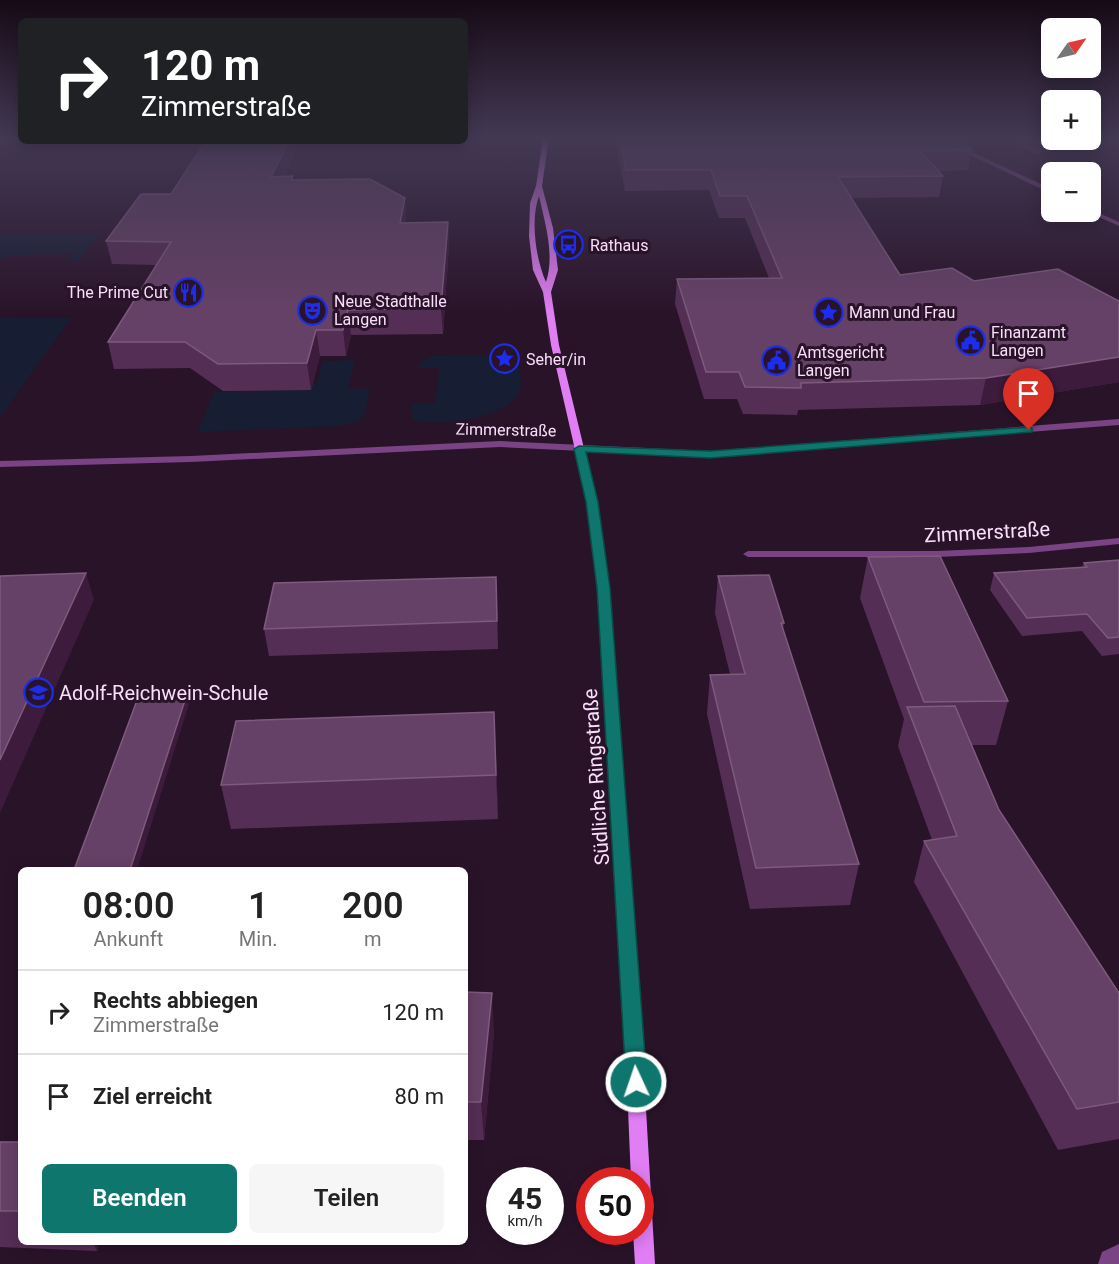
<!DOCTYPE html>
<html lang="de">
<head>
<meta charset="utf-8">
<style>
	:root { --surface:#fff; --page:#f6f6f6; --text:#222; --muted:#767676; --line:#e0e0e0; --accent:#0f766e }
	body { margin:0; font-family:Roboto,sans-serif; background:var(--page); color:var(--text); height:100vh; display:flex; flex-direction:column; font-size:22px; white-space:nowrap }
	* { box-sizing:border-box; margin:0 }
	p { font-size:20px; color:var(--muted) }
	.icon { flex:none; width:33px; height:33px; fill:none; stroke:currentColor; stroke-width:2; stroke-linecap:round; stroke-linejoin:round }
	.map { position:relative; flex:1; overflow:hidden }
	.panel { position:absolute; left:18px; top:867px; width:450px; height:378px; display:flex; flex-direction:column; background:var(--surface); border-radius:9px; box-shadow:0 3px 15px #0003 }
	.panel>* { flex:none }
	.hud { position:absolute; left:18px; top:18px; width:450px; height:126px; border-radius:9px; box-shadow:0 3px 15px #0003; background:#202124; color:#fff; overflow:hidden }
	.needle { width:39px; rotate:56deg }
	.controls { position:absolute; left:1041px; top:18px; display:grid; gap:12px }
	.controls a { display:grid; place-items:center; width:60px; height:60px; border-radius:9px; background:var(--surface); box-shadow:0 3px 15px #0003; font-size:30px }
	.speed { position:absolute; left:486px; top:1167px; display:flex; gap:12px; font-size:30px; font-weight:700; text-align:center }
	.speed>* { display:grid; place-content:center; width:78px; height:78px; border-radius:50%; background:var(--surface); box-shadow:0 3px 15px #0003; line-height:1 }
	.speed small { font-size:15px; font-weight:400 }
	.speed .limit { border:9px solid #d22; background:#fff; color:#111 }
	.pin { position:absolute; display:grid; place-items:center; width:51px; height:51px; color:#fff; margin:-62px -26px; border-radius:50% 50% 50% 0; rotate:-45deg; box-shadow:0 0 6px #0007 }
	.pin .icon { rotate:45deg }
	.me { position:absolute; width:66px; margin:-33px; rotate:357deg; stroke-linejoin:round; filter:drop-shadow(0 0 4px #0008) }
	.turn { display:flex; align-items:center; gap:21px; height:126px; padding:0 24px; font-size:27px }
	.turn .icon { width:78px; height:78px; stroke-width:2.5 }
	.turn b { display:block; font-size:42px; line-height:51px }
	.eta { display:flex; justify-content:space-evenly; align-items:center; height:102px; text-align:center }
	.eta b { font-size:36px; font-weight:600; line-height:42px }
	.action { display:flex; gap:12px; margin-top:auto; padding:12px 24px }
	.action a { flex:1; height:69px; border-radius:9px; background:var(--accent); color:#fff; font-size:24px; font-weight:600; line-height:69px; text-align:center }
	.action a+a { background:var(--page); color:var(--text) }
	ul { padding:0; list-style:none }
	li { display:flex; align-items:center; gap:18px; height:84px; padding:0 24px; border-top:2px solid var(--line) }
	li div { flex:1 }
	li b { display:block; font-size:22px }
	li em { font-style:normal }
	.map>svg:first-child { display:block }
</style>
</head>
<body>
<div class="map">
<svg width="1119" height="1264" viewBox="0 0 1119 1264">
	<rect width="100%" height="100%" fill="#291329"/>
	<path fill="#171d33" d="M 0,234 L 99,234 L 79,261 L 68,261 L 73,254 L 9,255 L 0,261 Z
		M 0,317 L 71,318 L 0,417 Z
		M 508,355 L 517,356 C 519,365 523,380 520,389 C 512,419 436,428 411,419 L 412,404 L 435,403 L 439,368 L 417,368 L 422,361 L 433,356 Z
		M 355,360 L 348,389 L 370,389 C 364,416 369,421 339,426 L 198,432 L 214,392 L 311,389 L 312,384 L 316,384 L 323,361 Z"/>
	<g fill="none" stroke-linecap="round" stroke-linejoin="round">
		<path fill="#7a4384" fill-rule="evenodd" d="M 465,138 L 532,138 L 529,140 L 465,140 Z
			M 934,138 L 941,138 L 1052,189 L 1052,194 Z
			M 1090,209 L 1119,222 L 1119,226 L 1088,212 L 1090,212 Z
			M 1119,419 L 1119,425 L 710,457 L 500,447 L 191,462 L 0,467 L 0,461 L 191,456 L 500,441 L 710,451 Z
			M 1119,538 L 1119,544 L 1029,553 L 936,557 L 748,557 L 743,554 L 748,551 L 936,551 L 1029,547 Z
			M 1119,1244 L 1119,1264 L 1098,1264 L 1102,1252 Z"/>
		<path fill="#e17ef4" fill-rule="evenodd" d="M 543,138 L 549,138 L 542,186 L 553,228 L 558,270 L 551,292 L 559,345 L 597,502 L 609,588 L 639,989 L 655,1264 L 635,1264 L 633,1232 L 640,1232 L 640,1180 L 631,1180 L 623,989 L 597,588 L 587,502 L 551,345 L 543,292 L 533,270 L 529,236 L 530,203 L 536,186 ZM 539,196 C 545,223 555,255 546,282 C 536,260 530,220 539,196 Z"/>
	</g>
	<path fill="#542e55" d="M 615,138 L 959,138 L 972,150 L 968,170 L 938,171 L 943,176 L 939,197 L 851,198 L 900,275 L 974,281 L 1119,301 L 1119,382 L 980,405 L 798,410 L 797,415 L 743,414 L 737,399 L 704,399 L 675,304 L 677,279 L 769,278 L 745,218 L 719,218 L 709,190 L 625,191 Z
		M 998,138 L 1052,138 L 1039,155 Z
		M 206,141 L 300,141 L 284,177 L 293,176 L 293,180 L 405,198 L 406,223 L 448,222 L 449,245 L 443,334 L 351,335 L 346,356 L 320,356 L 311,390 L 223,391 L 190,368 L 114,369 L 108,342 L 156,265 L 112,264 L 106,241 L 171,194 Z
		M 868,557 L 1008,701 L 996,745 L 972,745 L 999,810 L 1119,993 L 1119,1139 L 1058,1150 L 914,882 L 924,841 L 932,840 L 898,746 L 904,719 L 860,598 Z
		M 1119,560 L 1119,654 L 1102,656 L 1082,631 L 1022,636 L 990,590 L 994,573 L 1082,567 L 1084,563 Z
		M 718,576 L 784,623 L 783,629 L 859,864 L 850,905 L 750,909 L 707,714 L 710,675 L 730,674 L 715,613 Z
		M 497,603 L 498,649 L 269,656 L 264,629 Z
		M 496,755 L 498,819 L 231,829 L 221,785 Z
		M 465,992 L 494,1032 L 484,1140 L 465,1140 Z
		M 0,1142 L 21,1142 L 21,1242 L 99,1242 L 97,1251 L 0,1247 Z"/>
	<path fill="#3c1b3c" d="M 1090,138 L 1119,138 L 1119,145 L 1039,155 L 1041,144 L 1081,140 L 1090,140 Z
		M 289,141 L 300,141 L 274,198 L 271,177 Z
		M 405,198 L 406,220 L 402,246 L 400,223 Z
		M 448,222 L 449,245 L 443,334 L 441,308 Z
		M 348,310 L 351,335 L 346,356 L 343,330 Z
		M 316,330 L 320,356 L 311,390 L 307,363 Z
		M 1119,357 L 1119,382 L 980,405 L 986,378 Z
		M 86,573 L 94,600 L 0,813 L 0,760 Z
		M 187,694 L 189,704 L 137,870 L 130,870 Z
		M 494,712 L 496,755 L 498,819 L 496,775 Z
		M 492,993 L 494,1032 L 484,1140 L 481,1102 Z
		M 93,1242 L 99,1242 L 97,1251 Z"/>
	<path fill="#664167" stroke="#7d5a7e" stroke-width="1.5" d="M 620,138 L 959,138 L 972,150 L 920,151 L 943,176 L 838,177 L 900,275 L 952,268 L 974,281 L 1058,269 L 1119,301 L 1119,357 L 986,378 L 801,383 L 801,388 L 745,387 L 739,372 L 706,372 L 677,279 L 782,278 L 747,196 L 720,196 L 711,170 L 626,170 Z
		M 1025,138 L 1052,138 L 1052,140 L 1081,140 L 1041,144 Z
		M 206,141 L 289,141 L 271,177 L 293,176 L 291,180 L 370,179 L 405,198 L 400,223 L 448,222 L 441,308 L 348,310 L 343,330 L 316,330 L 307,363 L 218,364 L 185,342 L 108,342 L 171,242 L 106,241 L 141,194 L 171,194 Z
		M 940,556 L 1008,701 L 924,702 L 868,557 Z
		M 1119,560 L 1119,637 L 1108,638 L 1087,614 L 1027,618 L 994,573 L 1087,567 L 1084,563 Z
		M 86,573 L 0,760 L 0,576 Z
		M 769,575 L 784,623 L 781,623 L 859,864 L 756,868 L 710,675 L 745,674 L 718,576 Z
		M 496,577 L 497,621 L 264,629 L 274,583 Z
		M 187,694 L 130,870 L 74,870 L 139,695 Z
		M 955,706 L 999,810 L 1119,993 L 1119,1102 L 1077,1109 L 924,841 L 957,836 L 907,707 Z
		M 494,712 L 496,775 L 221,785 L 236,721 Z
		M 465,992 L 492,993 L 481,1102 L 465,1102 Z
		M 0,1142 L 21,1142 L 21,1211 L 0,1211 Z"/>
	<linearGradient id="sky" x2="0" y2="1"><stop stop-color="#170a17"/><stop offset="0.44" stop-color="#433954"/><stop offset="1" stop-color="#433954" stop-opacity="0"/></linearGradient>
	<rect width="1119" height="315" fill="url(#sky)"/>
	<path fill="#0f766e" stroke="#0a4d48" stroke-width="1.5" d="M 1029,427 L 1032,428 L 1032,432 L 710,458 L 586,452 L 598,502 L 610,588 L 647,1082 L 644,1088 L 636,1091 L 629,1088 L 626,1082 L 597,588 L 586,502 L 574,449 L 579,446 L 710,451 Z"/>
	<defs>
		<symbol id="bus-ring" viewBox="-11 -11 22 22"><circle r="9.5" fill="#291329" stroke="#1c2deb" stroke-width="1.5"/><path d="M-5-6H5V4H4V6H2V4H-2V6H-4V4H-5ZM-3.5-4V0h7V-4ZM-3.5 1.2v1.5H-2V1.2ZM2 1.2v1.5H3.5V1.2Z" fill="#1c2deb"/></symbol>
		<symbol id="restaurant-ring" viewBox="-11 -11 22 22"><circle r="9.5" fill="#291329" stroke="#1c2deb" stroke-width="1.5"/><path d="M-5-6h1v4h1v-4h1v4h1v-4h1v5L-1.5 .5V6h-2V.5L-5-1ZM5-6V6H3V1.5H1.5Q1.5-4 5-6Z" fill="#1c2deb"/></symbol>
		<symbol id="theatre-ring" viewBox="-11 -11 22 22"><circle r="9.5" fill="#291329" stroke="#1c2deb" stroke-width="1.5"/><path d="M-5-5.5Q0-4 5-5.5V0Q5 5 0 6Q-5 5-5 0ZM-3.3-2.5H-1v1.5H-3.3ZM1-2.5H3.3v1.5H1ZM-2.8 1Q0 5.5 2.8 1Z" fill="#1c2deb"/></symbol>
		<symbol id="sight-ring" viewBox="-11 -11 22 22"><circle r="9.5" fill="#291329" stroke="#1c2deb" stroke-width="1.5"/><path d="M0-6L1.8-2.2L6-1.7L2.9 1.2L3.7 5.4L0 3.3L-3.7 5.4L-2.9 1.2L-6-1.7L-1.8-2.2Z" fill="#1c2deb"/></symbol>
		<symbol id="civic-ring" viewBox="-11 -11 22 22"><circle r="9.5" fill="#291329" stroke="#1c2deb" stroke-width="1.5"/><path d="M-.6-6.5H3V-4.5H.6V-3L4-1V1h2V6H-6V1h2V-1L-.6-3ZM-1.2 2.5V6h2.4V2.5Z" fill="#1c2deb"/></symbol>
		<symbol id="school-ring" viewBox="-11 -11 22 22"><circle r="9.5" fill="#291329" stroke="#1c2deb" stroke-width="1.5"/><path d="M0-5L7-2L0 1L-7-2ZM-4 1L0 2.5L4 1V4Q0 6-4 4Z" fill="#1c2deb"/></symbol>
	</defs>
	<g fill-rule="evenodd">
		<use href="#bus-ring" x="552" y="228" width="33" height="33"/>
		<use href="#restaurant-ring" x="172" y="276" width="33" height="33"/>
		<use href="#theatre-ring" x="296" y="294" width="33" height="33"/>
		<use href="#sight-ring" x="812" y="296" width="33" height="33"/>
		<use href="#civic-ring" x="954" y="324" width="33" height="33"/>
		<use href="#sight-ring" x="488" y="342" width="33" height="33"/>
		<use href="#civic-ring" x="760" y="344" width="33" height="33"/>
		<use href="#school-ring" x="22" y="676" width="33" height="33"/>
	</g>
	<g text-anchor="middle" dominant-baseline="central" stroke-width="6" stroke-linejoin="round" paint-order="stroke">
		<g font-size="16" fill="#fadefc" stroke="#291329" text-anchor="start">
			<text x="590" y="245">Rathaus</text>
			<text x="168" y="292" text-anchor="end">The Prime Cut</text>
			<text x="334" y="301">Neue Stadthalle<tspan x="334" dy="18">Langen</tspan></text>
			<text x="849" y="312">Mann und Frau</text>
			<text x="991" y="332">Finanzamt<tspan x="991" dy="18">Langen</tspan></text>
			<text x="797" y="352">Amtsgericht<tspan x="797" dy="18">Langen</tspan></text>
			<text x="526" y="359">Seher/in</text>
		</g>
		<g font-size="16" fill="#fadefc" stroke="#291329">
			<text transform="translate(506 430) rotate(1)">Zimmerstraße</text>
		</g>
		<g font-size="20" fill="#fadefc" stroke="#291329">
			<text transform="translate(987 532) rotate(-3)">Zimmerstraße</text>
			<text transform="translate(596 777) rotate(-94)">Südliche Ringstraße</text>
		</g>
		<g font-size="20" fill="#fadefc" stroke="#291329" text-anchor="start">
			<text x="59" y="693">Adolf-Reichwein-Schule</text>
		</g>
	</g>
</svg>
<div class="controls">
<a><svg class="needle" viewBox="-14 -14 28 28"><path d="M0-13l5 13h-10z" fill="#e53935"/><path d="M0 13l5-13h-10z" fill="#767676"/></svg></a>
<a>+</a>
<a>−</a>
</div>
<div class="speed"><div>45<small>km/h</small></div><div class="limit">50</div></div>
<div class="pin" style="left:1029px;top:430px;background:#d93025"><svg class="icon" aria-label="arrive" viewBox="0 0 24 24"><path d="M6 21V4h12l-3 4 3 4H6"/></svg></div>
<svg class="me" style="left:636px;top:1082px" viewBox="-20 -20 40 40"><circle r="17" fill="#0f766e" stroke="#fff" stroke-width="3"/><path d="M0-11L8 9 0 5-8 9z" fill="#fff"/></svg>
<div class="hud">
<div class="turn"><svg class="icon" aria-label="right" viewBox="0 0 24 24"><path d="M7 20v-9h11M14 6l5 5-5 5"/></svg><div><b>120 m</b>Zimmerstraße</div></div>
</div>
<section class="panel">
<div class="eta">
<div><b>08:00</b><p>Ankunft</p></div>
<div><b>1</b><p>Min.</p></div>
<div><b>200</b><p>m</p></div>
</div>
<ul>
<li><svg class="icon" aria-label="right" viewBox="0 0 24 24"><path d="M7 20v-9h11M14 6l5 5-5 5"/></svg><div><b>Rechts abbiegen</b><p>Zimmerstraße</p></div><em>120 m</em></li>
<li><svg class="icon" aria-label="arrive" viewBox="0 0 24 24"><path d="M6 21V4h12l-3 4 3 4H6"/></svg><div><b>Ziel erreicht</b></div><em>80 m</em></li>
</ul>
<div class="action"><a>Beenden</a><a>Teilen</a></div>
</section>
</div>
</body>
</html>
